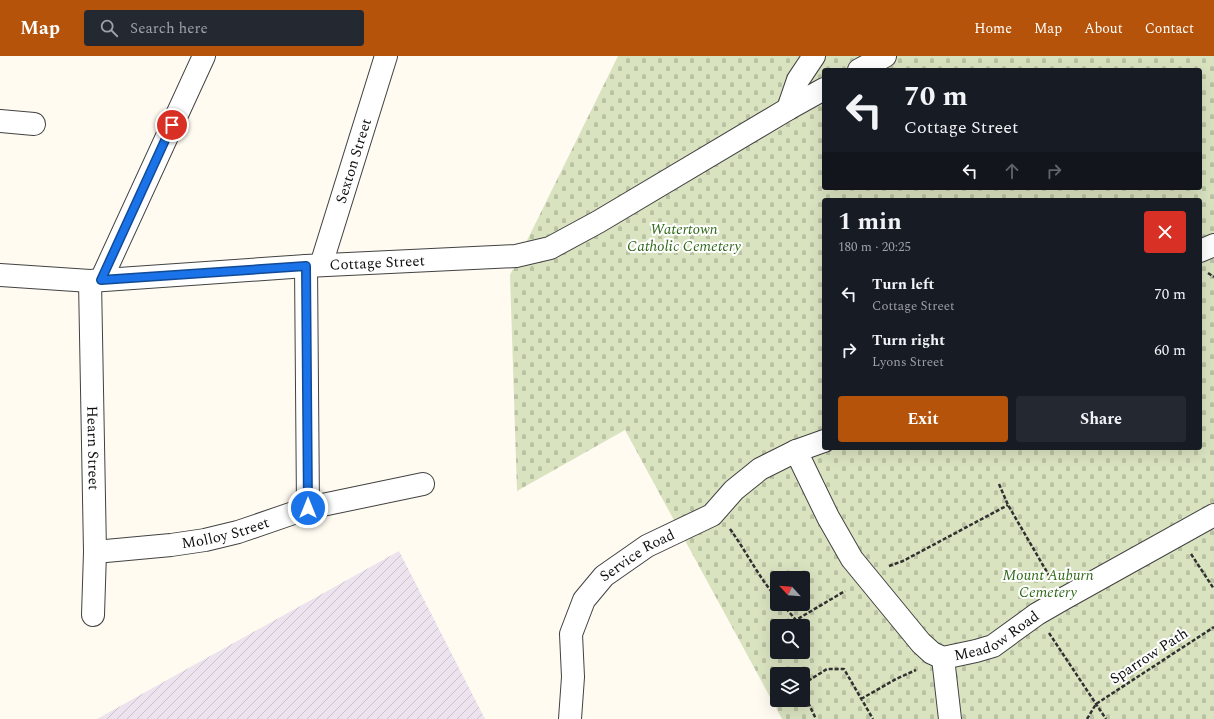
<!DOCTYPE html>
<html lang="en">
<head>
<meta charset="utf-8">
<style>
	:root { --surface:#171b24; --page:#242831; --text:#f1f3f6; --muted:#9ea1a6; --accent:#b45309 }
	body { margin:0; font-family:Spectral,serif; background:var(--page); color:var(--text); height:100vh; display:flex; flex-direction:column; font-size:15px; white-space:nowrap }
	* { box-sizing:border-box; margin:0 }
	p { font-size:13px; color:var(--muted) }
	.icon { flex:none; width:22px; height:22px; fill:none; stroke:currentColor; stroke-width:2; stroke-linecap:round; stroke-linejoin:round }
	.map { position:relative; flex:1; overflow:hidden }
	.panel { position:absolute; left:822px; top:142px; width:380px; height:252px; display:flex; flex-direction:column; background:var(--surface); border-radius:4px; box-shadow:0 4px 16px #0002 }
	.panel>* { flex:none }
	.top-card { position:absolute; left:822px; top:12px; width:380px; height:122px; border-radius:4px; box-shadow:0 4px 16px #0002; background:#171b24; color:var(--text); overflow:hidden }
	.needle { width:26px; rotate:296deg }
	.fabs { position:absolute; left:770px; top:515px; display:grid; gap:8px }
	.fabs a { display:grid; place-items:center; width:40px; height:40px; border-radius:4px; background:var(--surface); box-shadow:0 4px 16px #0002; font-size:20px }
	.pin { position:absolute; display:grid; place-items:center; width:34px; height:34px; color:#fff; margin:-17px; border:2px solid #fff; border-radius:50%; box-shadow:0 1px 4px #0007 }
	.me { position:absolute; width:44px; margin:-22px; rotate:0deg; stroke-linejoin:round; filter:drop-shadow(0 0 3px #0008) }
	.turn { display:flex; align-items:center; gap:14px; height:84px; padding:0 16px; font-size:18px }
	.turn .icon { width:52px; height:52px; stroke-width:2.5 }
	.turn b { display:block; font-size:28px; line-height:34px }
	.lanes { display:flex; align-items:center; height:38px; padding:0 16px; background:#0003; justify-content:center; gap:20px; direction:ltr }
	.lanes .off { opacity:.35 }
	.round { display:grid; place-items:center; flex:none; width:42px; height:42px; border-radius:4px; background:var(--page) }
	.headline { display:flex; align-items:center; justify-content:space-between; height:68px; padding:0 16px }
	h1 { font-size:24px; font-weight:700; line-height:30px }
	.cta { display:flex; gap:8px; margin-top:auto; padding:8px 16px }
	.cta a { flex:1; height:46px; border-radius:4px; background:var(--accent); color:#fff; font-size:16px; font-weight:700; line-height:46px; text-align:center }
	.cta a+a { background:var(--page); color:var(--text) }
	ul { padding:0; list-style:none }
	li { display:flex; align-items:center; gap:12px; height:56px; padding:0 16px }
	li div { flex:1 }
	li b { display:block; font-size:15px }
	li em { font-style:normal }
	header { display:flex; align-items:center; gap:24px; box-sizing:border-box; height:56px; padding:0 20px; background:var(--accent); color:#fff }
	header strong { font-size:19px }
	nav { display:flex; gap:22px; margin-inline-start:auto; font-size:14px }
	.search { width:280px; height:36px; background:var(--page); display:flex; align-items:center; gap:10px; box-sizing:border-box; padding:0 14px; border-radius:4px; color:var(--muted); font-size:15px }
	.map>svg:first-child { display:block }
</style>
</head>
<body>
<header>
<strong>Map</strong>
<div class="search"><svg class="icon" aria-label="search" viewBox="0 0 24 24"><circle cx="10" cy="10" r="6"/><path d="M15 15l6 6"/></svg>Search here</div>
<nav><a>Home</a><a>Map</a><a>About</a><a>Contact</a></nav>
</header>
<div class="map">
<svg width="1214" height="663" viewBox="0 0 1214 663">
	<defs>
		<pattern id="industrial-furrows" width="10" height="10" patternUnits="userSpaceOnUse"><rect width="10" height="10" fill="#ece3ee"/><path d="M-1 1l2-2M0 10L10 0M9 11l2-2" fill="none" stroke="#c9c2cb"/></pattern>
		<pattern id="cemetery-stones" width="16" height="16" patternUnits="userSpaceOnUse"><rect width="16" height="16" fill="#dae3c0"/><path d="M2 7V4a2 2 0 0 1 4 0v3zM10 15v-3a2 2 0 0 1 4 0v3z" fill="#bac2a4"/></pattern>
	</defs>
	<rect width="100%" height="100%" fill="#fffbf1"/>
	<path fill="url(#industrial-furrows)" d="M 399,495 L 485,663 L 97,663 Z"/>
	<path fill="url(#cemetery-stones)" fill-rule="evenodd" d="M 618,0 L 1214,0 L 1214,663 L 782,663 L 625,374 L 517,435 L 510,219 ZM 824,14 L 1200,14 L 1200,132 L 824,132 ZM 824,144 L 1200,144 L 1200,392 L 824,392 ZM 777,522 L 803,522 L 803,548 L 777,548 ZM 777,570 L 803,570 L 803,596 L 777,596 ZM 777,618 L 803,618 L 803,644 L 777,644 Z"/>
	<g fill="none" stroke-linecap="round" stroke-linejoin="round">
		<defs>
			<g id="minor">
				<path d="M 859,14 L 885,0"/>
				<path d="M 788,53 L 798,24 L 814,0"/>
				<path d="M 0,65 L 34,68"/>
				<path d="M 1200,195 L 1214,189"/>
				<path id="s1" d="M 321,209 L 386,0"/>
				<path d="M 306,210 L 308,452"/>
				<path id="s2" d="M 0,219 L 90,225 L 306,210 L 516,200 L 550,192 L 598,166 L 788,53 L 824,33"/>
				<path d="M 101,224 L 204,0"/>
				<path id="s3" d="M 90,225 L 95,496 L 93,559"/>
				<path id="s4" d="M 796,395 L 828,461 L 852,503 L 921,587 L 932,597 L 943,602 L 976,595 L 993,590 L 1037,558 L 1063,543 L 1214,459"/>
				<path id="s5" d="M 95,496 L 171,489 L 205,484 L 238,476 L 308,452 L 423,428"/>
				<path d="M 943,602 L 950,663"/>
				<path id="s6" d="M 570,663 L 573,621 L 571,578 L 584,544 L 604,520 L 647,490 L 712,459 L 734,434 L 760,413 L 796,395 L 824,385"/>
			</g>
		</defs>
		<use href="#minor" stroke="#424242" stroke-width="24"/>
		<path stroke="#313131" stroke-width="2.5" stroke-dasharray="4 2" stroke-linecap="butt" d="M 1208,217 L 1214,221
			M 999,428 L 1008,449 L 1051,523
			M 730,473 C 746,495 759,522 777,542
			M 1191,498 L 1214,533
			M 889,510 L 903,505 L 1008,449
			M 782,548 L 796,564 L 845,535
			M 1049,577 L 1106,663
			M 803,628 L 827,613 L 844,613 L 873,663
			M 803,636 L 816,663
			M 861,643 L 896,623 L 916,614
			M 1087,663 L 1096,648 L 1214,571"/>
		<use href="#minor" stroke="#fff" stroke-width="22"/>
	</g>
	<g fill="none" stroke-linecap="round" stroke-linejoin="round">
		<defs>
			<path id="route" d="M 172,69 L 101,224 L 306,210 L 308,452"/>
		</defs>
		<use href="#route" stroke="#114b97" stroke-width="10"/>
		<use href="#route" stroke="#1a73e8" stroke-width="7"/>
	</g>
	<g text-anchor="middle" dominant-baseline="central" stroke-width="4" stroke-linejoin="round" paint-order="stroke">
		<g font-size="15" fill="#0f0f0f" stroke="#fff">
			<text stroke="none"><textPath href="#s1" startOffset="109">Sexton Street</textPath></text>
			<text stroke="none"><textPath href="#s2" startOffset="378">Cottage Street</textPath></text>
			<text stroke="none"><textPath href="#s3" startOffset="167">Hearn Street</textPath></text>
			<text stroke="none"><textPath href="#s5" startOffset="132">Molloy Street</textPath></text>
			<text stroke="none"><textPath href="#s6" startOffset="192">Service Road</textPath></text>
			<text stroke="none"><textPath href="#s4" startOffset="316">Meadow Road</textPath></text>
			<text transform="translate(1149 600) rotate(-33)">Sparrow Path</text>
		</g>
		<g font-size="15" font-style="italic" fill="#326b1b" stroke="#fff">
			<text x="684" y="173">Watertown<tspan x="684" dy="17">Catholic Cemetery</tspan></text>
			<text x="1048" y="519">Mount Auburn<tspan x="1048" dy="17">Cemetery</tspan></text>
		</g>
	</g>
</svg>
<div class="fabs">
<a><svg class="needle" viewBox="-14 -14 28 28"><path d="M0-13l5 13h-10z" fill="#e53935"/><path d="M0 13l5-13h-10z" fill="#9ea1a6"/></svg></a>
<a><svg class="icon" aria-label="search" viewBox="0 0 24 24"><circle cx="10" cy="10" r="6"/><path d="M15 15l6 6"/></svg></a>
<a><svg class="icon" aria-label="layers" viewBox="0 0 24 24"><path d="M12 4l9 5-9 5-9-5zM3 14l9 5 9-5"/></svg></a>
</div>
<div class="pin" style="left:172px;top:69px;background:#d93025"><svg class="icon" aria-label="arrive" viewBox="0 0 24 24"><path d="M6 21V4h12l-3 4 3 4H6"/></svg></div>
<svg class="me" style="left:308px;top:452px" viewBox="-20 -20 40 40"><circle r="17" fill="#1a73e8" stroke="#fff" stroke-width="3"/><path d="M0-11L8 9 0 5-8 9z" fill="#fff"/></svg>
<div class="top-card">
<div class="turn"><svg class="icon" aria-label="left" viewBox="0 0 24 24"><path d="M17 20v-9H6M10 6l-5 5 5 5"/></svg><div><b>70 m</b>Cottage Street</div></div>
<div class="lanes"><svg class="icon" aria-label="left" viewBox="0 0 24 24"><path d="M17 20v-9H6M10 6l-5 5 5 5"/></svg><svg class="icon off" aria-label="ahead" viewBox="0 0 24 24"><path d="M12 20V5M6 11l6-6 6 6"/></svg><svg class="icon off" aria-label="right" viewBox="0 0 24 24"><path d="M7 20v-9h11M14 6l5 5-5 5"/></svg></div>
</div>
<section class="panel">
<div class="headline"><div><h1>1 min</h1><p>180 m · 20:25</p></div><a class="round" style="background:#d93025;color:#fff"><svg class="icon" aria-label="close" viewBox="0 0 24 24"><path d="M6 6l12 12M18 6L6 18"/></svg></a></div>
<ul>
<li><svg class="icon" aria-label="left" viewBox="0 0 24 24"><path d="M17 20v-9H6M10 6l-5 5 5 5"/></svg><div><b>Turn left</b><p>Cottage Street</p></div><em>70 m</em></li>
<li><svg class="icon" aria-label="right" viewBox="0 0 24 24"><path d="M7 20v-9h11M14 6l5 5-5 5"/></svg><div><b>Turn right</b><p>Lyons Street</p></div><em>60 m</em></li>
</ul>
<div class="cta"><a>Exit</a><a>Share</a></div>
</section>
</div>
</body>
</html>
